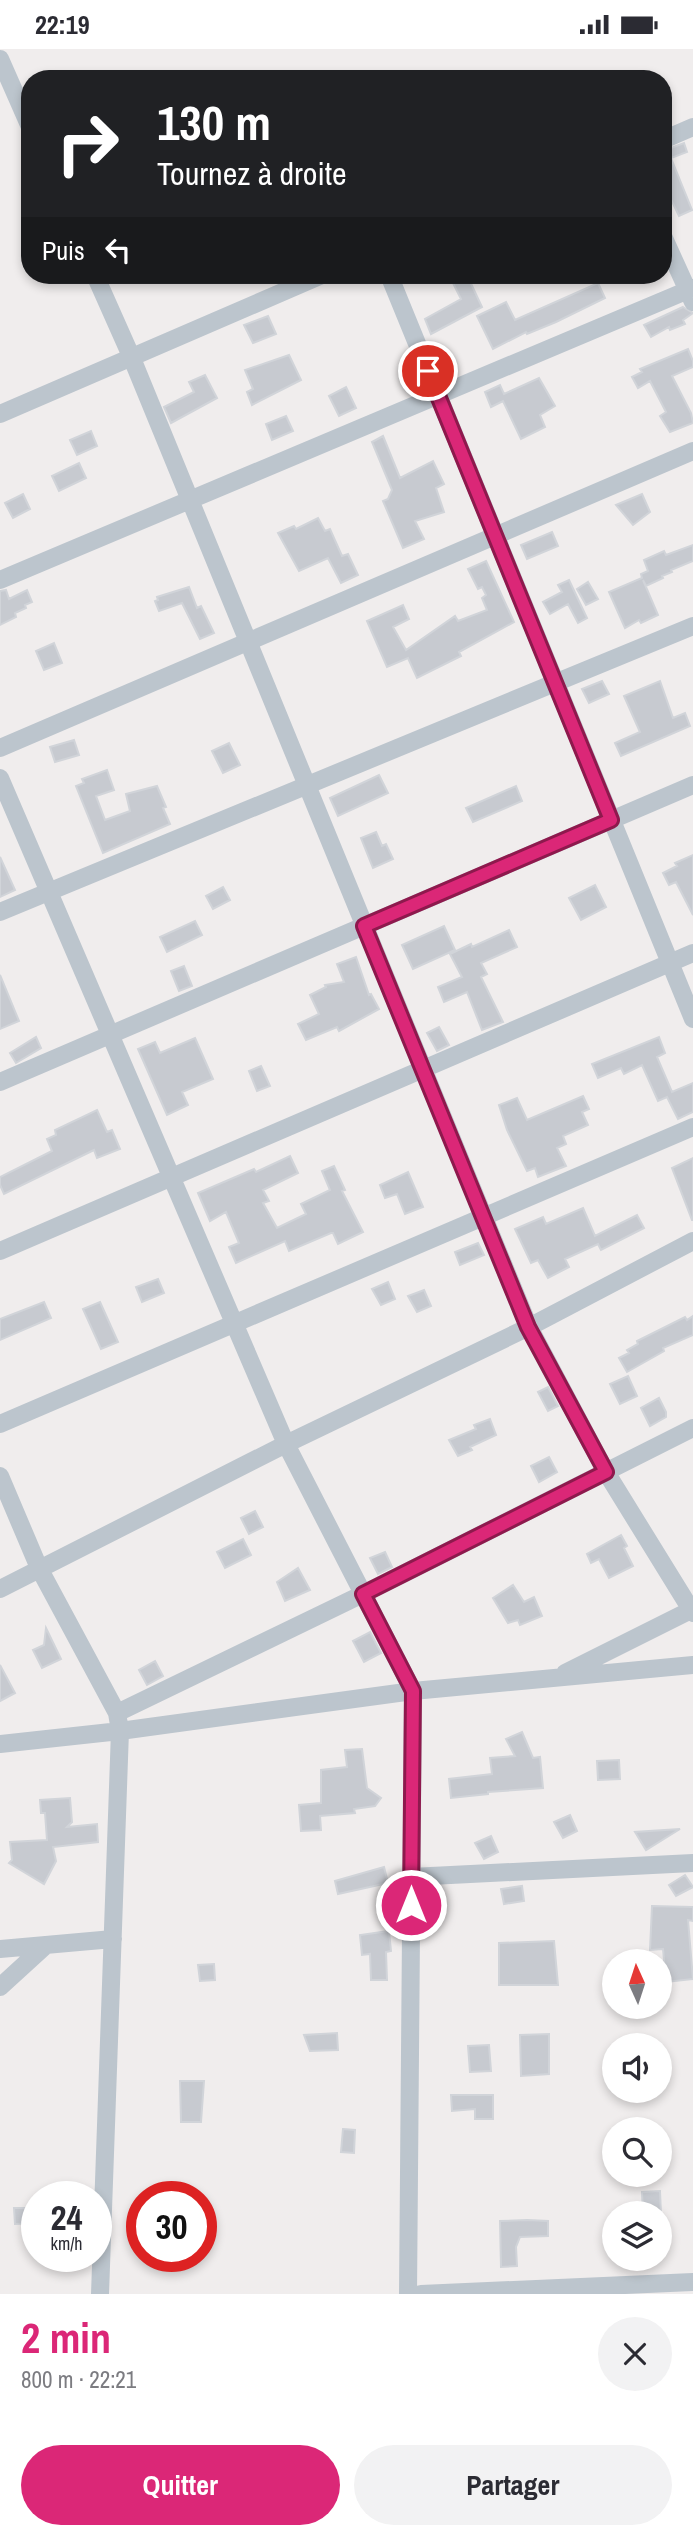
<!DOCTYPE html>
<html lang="fr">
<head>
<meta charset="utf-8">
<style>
	:root { --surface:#fff; --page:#f2f2f3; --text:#2b2b33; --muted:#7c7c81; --accent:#db2777 }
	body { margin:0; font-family:"Archivo Narrow",sans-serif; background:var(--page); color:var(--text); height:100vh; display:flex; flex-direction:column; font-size:26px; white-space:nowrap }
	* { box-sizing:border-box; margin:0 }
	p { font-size:23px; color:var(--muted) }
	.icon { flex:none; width:38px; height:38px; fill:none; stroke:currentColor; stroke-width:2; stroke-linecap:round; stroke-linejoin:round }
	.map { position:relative; height:2245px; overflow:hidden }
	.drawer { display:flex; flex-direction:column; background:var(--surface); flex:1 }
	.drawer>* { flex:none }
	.hud { position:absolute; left:21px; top:21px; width:651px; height:214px; border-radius:28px; box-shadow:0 4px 10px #0003; background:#202124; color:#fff; overflow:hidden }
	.needle { width:46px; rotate:357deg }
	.tools { position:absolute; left:602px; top:1900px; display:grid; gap:14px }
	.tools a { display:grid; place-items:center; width:70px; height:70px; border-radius:50%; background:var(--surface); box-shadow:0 4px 10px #0003; font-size:35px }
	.speed { position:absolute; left:21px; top:2132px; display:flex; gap:14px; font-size:35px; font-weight:700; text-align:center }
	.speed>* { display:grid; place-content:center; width:91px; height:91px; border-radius:50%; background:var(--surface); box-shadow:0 4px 10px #0003; line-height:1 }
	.speed small { font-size:18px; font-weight:400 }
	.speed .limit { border:10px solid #d22; background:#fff; color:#111 }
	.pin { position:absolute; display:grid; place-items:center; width:60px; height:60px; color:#fff; margin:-30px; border:4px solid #fff; border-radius:50%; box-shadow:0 2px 7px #0007 }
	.me { position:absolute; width:77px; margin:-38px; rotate:0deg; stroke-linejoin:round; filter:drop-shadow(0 0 5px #0008) }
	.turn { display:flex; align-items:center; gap:24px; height:147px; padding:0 21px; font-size:32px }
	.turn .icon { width:91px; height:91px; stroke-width:2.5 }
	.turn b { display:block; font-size:49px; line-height:60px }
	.then { display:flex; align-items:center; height:66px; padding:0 21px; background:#0003; gap:14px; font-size:26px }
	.round { display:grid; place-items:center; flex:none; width:74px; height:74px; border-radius:37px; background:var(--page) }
	.head { display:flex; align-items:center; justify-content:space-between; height:119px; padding:0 21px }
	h1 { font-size:42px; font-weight:700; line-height:52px; color:var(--accent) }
	.action { display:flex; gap:14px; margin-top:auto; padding:14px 21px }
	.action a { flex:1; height:80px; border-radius:42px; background:var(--accent); color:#fff; font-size:28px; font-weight:700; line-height:80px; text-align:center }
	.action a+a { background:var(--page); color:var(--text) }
	.status { display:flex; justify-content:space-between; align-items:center; height:49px; padding:0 35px; background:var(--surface); direction:ltr }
	.status svg { height:19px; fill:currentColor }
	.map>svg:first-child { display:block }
</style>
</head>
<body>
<div class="status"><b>22:19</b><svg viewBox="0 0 49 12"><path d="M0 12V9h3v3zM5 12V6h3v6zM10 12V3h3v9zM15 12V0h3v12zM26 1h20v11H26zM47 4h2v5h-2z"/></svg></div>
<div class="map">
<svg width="693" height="2245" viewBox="0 0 693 2245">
	<rect width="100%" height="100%" fill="#f0eded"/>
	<path fill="#c7cad0" stroke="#d1d4d9" stroke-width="2" d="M 684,94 L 687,103 L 671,109 L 692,161 L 679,167 L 663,134 L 663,102 Z
		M 449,226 L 467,226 L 482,258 L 431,285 L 425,270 L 461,250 Z
		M 598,234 L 605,249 L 556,273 L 527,285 L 526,283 L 493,300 L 477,267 L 506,253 L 515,271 Z
		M 683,258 L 693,264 L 683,271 L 685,275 L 670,281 L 669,278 L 651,288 L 644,276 Z
		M 268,267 L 276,285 L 253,294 L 244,276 Z
		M 688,300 L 693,312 L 693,318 L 672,327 L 691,364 L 693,374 L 670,383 L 660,367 L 666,363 L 650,332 L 638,339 L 632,328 L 642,323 L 640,320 Z
		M 289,306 L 301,331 L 252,356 L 247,343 L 253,340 L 245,321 Z
		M 205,326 L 217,349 L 171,374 L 164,358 L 194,343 L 189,333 Z
		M 539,329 L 555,357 L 540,366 L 545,378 L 521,390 L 503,352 L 491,358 L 485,343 L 500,336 L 504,345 Z
		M 346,338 L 356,359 L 339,367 L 329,347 Z
		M 286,367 L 293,382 L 272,391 L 266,375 Z
		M 91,382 L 97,397 L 77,406 L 70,391 Z
		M 383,387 L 400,429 L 433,412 L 444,435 L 436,439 L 444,463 L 415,472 L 424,490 L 403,499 L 383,452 L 388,450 L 392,441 L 372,393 Z
		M 79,414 L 86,429 L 59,442 L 52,427 Z
		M 23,445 L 30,460 L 13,469 L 5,454 Z
		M 642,445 L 650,463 L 633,476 L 616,456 Z
		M 318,469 L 325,482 L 330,480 L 342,507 L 348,505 L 358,526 L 341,534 L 328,509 L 299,522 L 278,484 L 294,477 L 296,480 Z
		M 552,483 L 558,497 L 527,510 L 521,496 Z
		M 693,496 L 693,512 L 671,521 L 672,523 L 662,527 L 663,529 L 646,537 L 643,531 L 658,566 L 641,574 L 639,571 L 625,579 L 609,543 L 642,529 L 641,525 L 648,522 L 644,511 L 664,502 L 666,506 Z
		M 486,512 L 514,573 L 459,603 L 461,607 L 417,629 L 408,609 L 387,618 L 367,572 L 403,556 L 409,570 L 393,578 L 406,601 L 455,567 L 458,572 L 487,561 L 482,549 L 486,546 L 482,538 L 478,540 L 468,520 Z
		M 569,531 L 587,569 L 578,574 L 568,555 L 550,565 L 543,553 L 562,543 L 558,536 Z
		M 588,533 L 598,550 L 586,556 L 577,540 Z
		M 189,538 L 197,559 L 201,557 L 214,584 L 200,590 L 182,554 L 159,562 L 155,552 L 158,551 L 157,548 Z
		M 6,541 L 9,550 L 27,541 L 32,553 L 25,556 L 26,559 L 15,564 L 16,568 L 0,576 L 0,542 Z
		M 54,594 L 62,614 L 44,621 L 36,602 Z
		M 602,632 L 609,645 L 589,654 L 582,640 Z
		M 660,632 L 673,669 L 685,664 L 690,677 L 621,707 L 615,694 L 640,683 L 624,647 Z
		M 74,691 L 79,706 L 55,713 L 50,698 Z
		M 229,694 L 240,716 L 223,724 L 212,702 Z
		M 107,721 L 114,741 L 96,747 L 105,771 L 130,762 L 126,745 L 157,737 L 166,758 L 163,759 L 170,775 L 103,804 L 76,737 L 84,734 L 82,730 Z
		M 379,726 L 388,744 L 338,767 L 330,749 Z
		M 516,737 L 522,752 L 473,773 L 466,759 Z
		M 376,783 L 382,797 L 386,795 L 393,810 L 373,819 L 361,789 Z
		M 693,806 L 693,866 L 676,833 L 669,836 L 663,824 L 677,817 L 675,814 Z
		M 0,808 L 15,841 L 0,848 Z
		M 595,836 L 606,858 L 581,871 L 569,849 Z
		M 223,838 L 230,851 L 213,860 L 206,847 Z
		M 195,872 L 202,886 L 167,903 L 160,888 Z
		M 444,877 L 455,901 L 413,920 L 402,896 Z
		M 509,881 L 517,898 L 481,914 L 487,925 L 481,928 L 503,973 L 482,981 L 467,943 L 444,953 L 438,938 L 462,928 L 450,905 L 471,895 L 472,898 Z
		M 356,908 L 369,946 L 371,945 L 379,960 L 339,982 L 337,978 L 306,991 L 298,975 L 319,965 L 310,946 L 326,938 L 325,936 L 344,933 L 337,915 Z
		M 184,917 L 192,937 L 179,942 L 171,922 Z
		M 0,926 L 19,972 L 0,980 Z
		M 439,978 L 449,996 L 437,1002 L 427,984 Z
		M 36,988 L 41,999 L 16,1014 L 10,1004 Z
		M 659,988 L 665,1004 L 657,1008 L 672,1043 L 693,1034 L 693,1063 L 678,1070 L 667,1048 L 658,1052 L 642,1016 L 624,1025 L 621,1019 L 598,1029 L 592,1015 Z
		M 195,989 L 213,1030 L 182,1043 L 188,1056 L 167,1066 L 138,1000 L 155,993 L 160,1004 Z
		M 261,1017 L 270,1037 L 257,1042 L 249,1022 Z
		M 583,1047 L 589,1060 L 582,1063 L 588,1076 L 563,1087 L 566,1095 L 557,1099 L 566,1117 L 538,1128 L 535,1119 L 527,1122 L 507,1081 L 499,1056 L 517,1049 L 527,1071 Z
		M 97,1061 L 107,1083 L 112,1081 L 120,1100 L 97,1109 L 94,1101 L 4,1145 L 0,1136 L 0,1128 L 52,1102 L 47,1090 L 56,1086 L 55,1081 Z
		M 290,1107 L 298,1124 L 263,1141 L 269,1152 L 263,1154 L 277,1179 L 306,1165 L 301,1155 L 330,1141 L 322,1122 L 334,1117 L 345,1141 L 342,1142 L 363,1183 L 338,1195 L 333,1184 L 331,1184 L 289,1202 L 285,1192 L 236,1214 L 229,1198 L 239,1194 L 226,1163 L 210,1172 L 198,1144 L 254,1120 L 256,1123 Z
		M 693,1109 L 693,1171 L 692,1171 L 672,1119 Z
		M 408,1123 L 423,1158 L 405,1165 L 397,1145 L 385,1149 L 380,1136 Z
		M 583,1159 L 595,1187 L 637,1166 L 644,1179 L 601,1201 L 598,1195 L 565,1210 L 569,1218 L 548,1229 L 538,1211 L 531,1214 L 515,1180 L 543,1168 L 546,1175 Z
		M 478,1194 L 484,1206 L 460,1216 L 455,1203 Z
		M 158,1230 L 164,1244 L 142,1253 L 136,1238 Z
		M 388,1233 L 395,1250 L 381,1256 L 372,1240 Z
		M 424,1241 L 431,1257 L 417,1263 L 408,1247 Z
		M 44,1253 L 51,1269 L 0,1291 L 0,1270 Z
		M 100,1253 L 118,1293 L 101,1300 L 83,1260 Z
		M 693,1267 L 693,1286 L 663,1299 L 664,1302 L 627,1323 L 619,1309 L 629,1304 L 627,1301 L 638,1295 L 637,1292 L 685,1268 L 687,1271 Z
		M 628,1327 L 637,1347 L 620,1355 L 610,1335 Z
		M 548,1338 L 558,1357 L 548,1362 L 538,1343 Z
		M 659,1349 L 666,1363 L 666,1368 L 650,1377 L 641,1359 Z
		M 490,1370 L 496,1386 L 470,1398 L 472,1401 L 458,1407 L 449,1391 L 476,1380 L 474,1376 Z
		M 549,1408 L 557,1423 L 539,1433 L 531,1417 Z
		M 255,1462 L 263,1478 L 249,1485 L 241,1469 Z
		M 621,1486 L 627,1497 L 624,1499 L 633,1517 L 609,1529 L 599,1510 L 591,1514 L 587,1505 Z
		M 243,1490 L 251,1506 L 225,1519 L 217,1503 Z
		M 385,1503 L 392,1518 L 378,1525 L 370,1509 Z
		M 298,1519 L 310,1541 L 285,1552 L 277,1533 Z
		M 513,1536 L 524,1553 L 534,1548 L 542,1567 L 520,1576 L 518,1571 L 508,1574 L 493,1549 Z
		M 46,1579 L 61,1610 L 42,1619 L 33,1601 L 44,1596 Z
		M 370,1583 L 381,1604 L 364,1613 L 353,1592 Z
		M 155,1612 L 163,1627 L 147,1636 L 139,1621 Z
		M 0,1616 L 15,1644 L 0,1652 Z
		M 522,1683 L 533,1709 L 540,1708 L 543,1739 L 488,1743 L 488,1745 L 451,1749 L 449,1730 L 492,1725 L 490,1709 L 515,1707 L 506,1690 Z
		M 362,1700 L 367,1739 L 381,1749 L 375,1757 L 354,1760 L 355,1764 L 320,1767 L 321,1781 L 301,1782 L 299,1756 L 321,1754 L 321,1721 L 347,1718 L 345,1701 Z
		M 619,1711 L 620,1730 L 598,1731 L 597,1712 Z
		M 70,1749 L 72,1773 L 67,1778 L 97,1775 L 98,1793 L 53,1798 L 56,1812 L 44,1835 L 9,1814 L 12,1811 L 10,1793 L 47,1791 L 45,1764 L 41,1764 L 40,1751 Z
		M 570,1766 L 577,1782 L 563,1789 L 554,1773 Z
		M 680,1780 L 646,1801 L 635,1783 Z
		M 491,1787 L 498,1803 L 484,1810 L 475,1794 Z
		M 384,1818 L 388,1834 L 338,1845 L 335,1832 Z
		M 685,1826 L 693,1838 L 676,1847 L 669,1836 Z
		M 522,1837 L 524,1852 L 504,1855 L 501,1840 Z
		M 652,1857 L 693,1858 L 693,1872 L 688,1871 L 693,1930 L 666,1933 L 663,1900 L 650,1901 Z
		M 389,1882 L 391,1902 L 386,1903 L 387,1931 L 371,1931 L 370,1905 L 362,1906 L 360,1886 Z
		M 554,1892 L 558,1936 L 499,1936 L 499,1894 Z
		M 214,1915 L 215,1931 L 200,1932 L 198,1916 Z
		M 337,1984 L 338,2001 L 310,2002 L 304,1986 Z
		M 549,1985 L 549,2025 L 521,2027 L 520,1986 Z
		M 489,1996 L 491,2022 L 470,2023 L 468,1997 Z
		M 180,2032 L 204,2032 L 201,2073 L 181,2073 Z
		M 451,2046 L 493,2046 L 493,2070 L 475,2070 L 475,2060 L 452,2062 Z
		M 343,2080 L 355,2081 L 354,2104 L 341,2103 Z
		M 660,2142 L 661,2165 L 643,2165 L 642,2143 Z
		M 14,2159 L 37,2159 L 37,2174 L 15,2175 Z
		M 527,2171 L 548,2172 L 548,2187 L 520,2188 L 516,2198 L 517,2217 L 501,2218 L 500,2172 Z"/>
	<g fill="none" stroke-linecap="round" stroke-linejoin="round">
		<path stroke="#bcc5cd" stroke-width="18" d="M 0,10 L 30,78
			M 663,91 L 693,78
			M 663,187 L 693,253
			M 95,226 L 131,307 L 529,1278 L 606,1423 L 693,1564
			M 389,226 L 693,970
			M 0,365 L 322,226
			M 0,531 L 693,239
			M 0,699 L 693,402
			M 0,729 L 286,1395 L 413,1642 L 408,2245
			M 0,863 L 693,577
			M 0,1033 L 693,736
			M 0,1202 L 693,904
			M 0,1375 L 693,1078
			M 0,1427 L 39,1519 L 117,1664 L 120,1682 L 100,2245
			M 0,1540 L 286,1395 L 529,1278 L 693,1192
			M 565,1624 L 693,1560
			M 117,1664 L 363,1545 L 693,1379
			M 0,1695 L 120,1682 L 413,1642 L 693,1616
			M 411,1828 L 693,1814
			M 0,1900 L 113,1890
			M 0,1938 L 46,1896
			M 421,2245 L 693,2233"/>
	</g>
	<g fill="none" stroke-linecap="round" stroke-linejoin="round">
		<defs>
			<path id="route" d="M 411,1856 L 413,1642 L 363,1545 L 606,1423 L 528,1278 L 364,877 L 611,771 L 428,322"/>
		</defs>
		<use href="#route" stroke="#8e194d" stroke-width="18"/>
		<use href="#route" stroke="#db2777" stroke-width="12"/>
	</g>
</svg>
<div class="tools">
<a><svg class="needle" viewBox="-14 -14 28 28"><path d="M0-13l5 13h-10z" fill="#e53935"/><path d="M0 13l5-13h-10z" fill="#7c7c81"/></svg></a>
<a><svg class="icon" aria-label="sound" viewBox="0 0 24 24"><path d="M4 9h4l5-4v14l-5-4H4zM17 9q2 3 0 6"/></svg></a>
<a><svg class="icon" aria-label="search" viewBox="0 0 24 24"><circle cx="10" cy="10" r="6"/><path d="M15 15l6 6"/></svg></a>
<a><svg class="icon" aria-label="layers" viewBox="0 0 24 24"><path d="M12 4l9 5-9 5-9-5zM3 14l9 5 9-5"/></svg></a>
</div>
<div class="speed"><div>24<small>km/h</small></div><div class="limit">30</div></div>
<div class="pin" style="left:428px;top:322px;background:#d93025"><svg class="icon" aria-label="arrive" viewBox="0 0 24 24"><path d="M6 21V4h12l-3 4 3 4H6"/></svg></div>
<svg class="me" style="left:411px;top:1856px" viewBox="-20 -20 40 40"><circle r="17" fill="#db2777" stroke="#fff" stroke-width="3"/><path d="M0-11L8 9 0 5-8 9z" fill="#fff"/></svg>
<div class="hud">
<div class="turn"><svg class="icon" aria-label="right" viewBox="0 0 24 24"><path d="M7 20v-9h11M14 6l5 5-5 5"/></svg><div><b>130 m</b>Tournez à droite</div></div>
<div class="then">Puis<svg class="icon" aria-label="left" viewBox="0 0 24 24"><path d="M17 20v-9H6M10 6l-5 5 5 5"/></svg></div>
</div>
</div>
<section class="drawer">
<div class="head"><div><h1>2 min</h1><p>800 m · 22:21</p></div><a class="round"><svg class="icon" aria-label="close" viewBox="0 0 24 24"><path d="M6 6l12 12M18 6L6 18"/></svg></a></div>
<div class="action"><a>Quitter</a><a>Partager</a></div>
</section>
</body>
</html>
